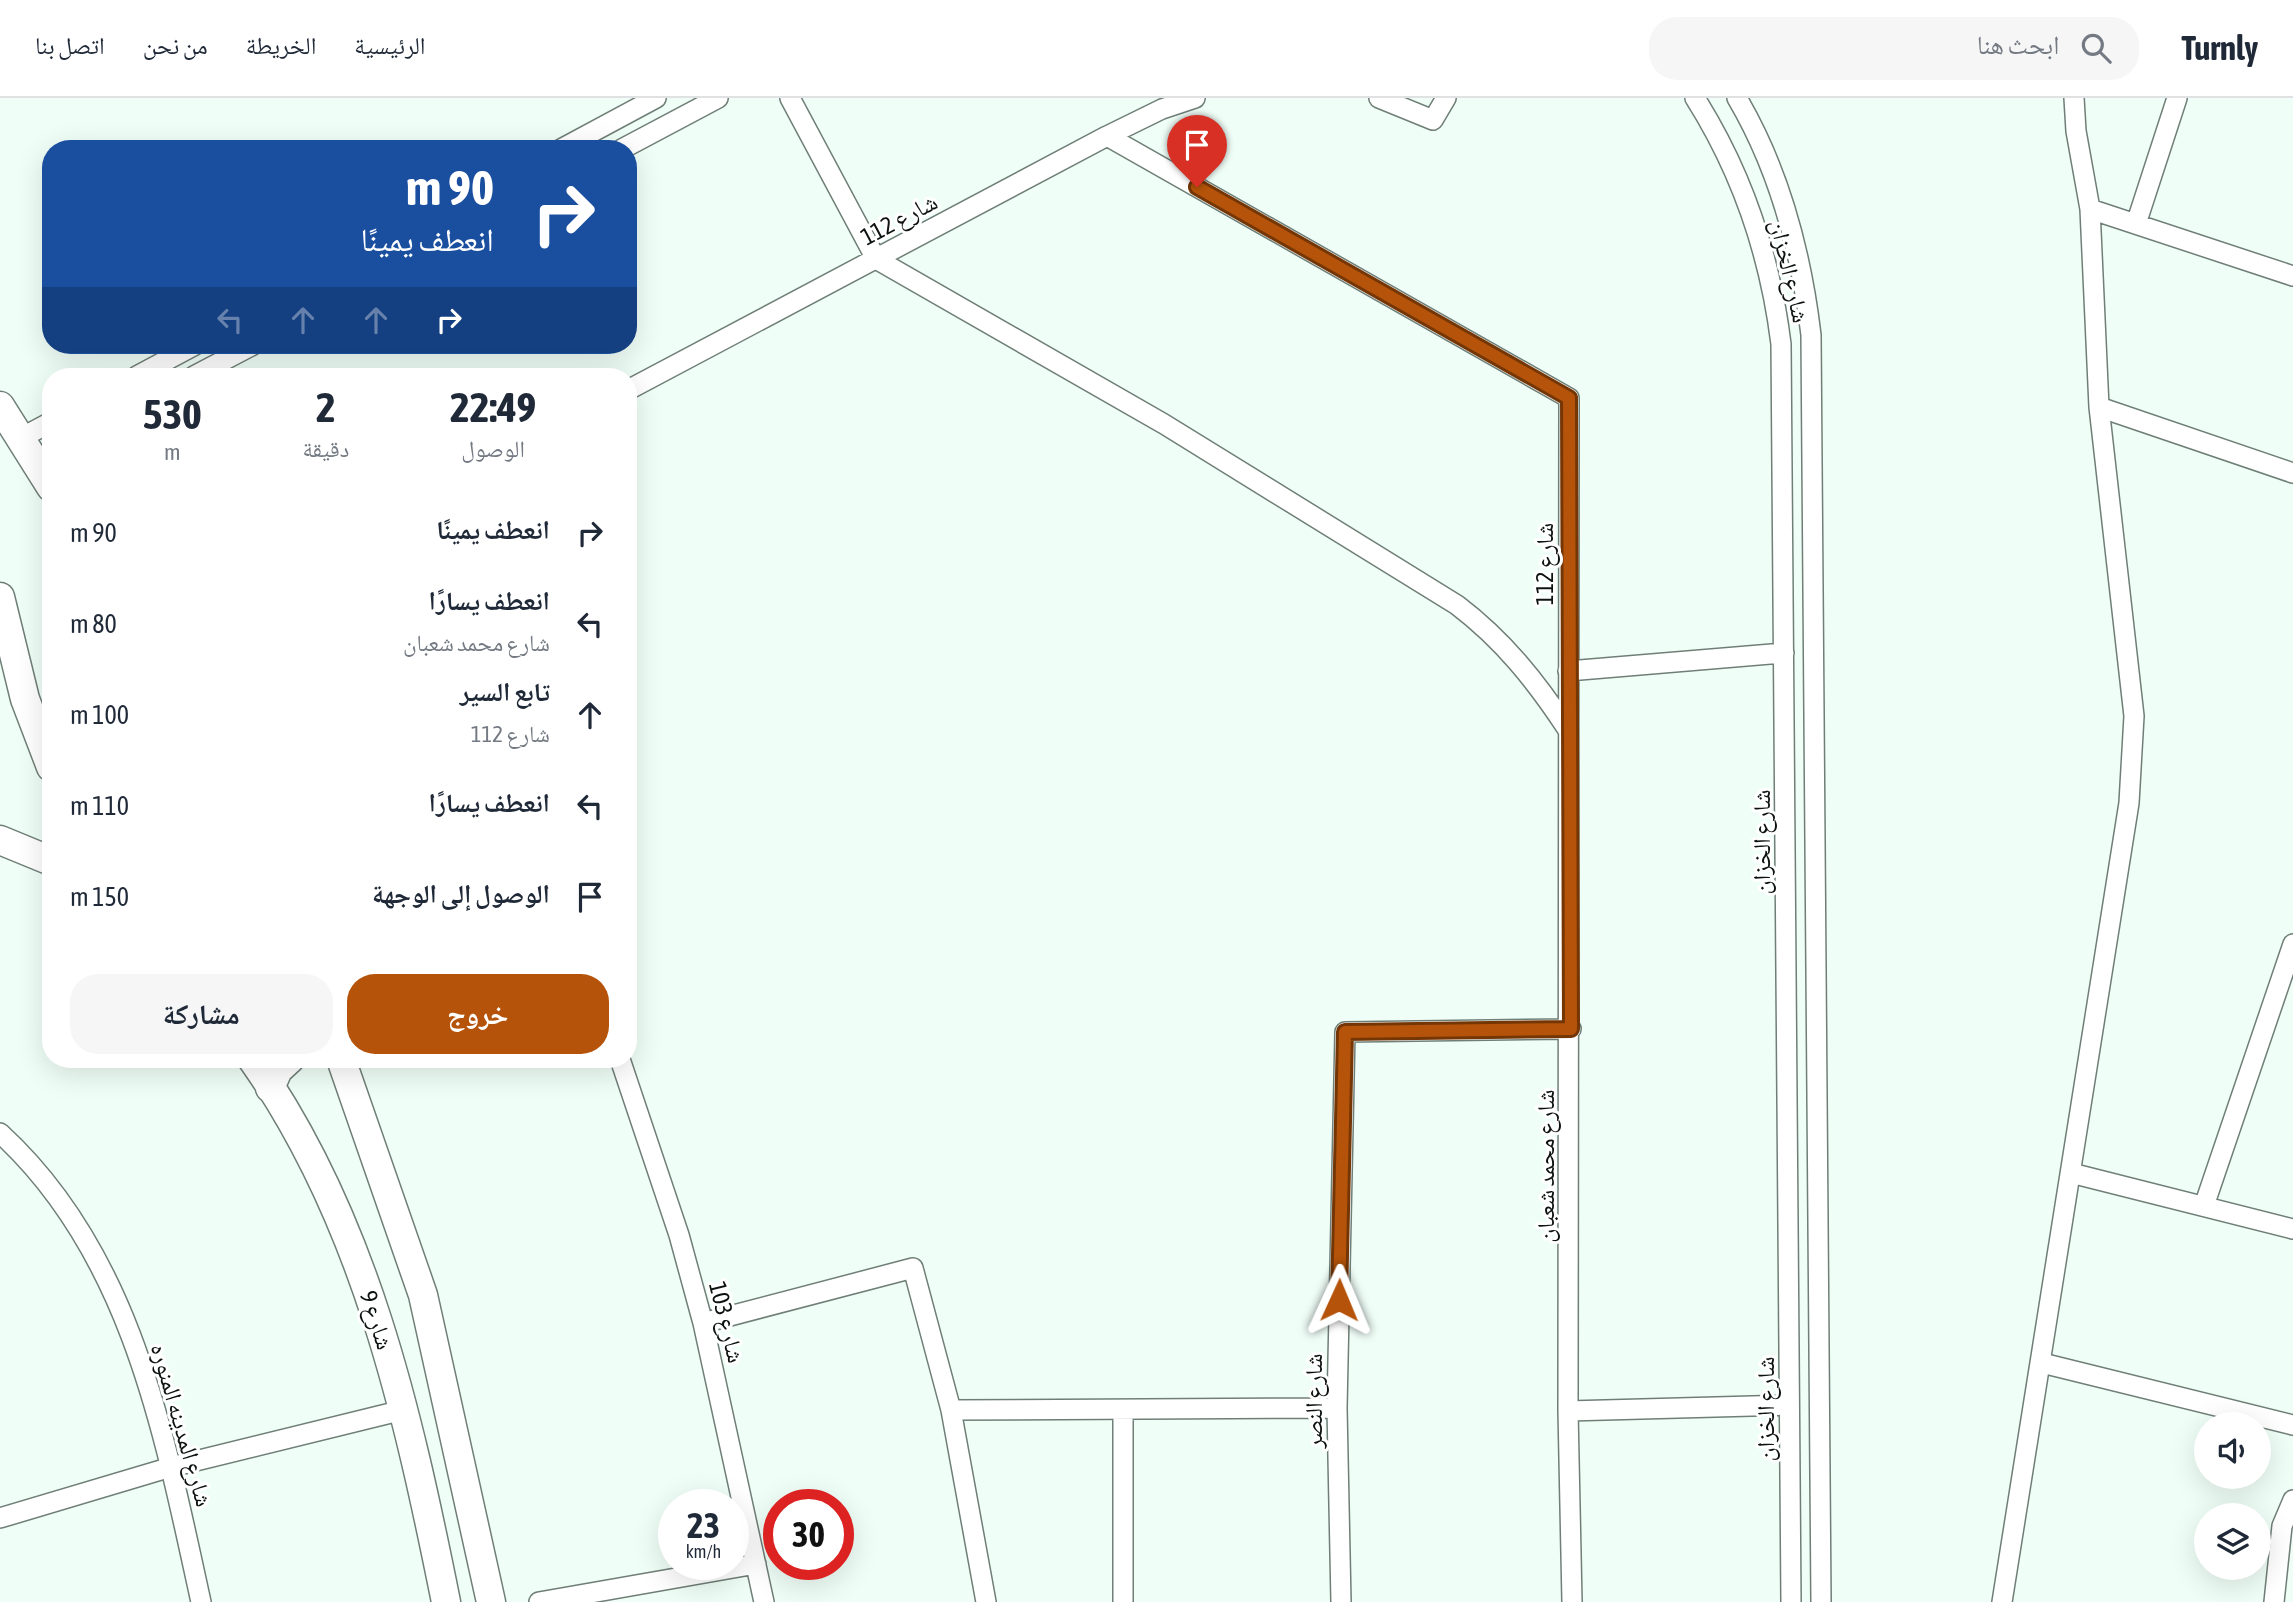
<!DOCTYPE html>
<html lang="ar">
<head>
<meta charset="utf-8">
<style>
	:root { --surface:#fff; --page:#f6f6f7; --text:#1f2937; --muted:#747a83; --line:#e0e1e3; --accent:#b45309 }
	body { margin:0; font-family:"Asap Condensed","Noto Naskh Arabic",sans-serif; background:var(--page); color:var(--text); direction:rtl; height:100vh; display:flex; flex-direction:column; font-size:26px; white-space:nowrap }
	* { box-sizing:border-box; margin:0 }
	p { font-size:23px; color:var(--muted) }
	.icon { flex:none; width:38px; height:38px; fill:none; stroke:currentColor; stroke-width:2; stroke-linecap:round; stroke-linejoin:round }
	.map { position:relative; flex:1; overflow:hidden; direction:ltr }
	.drawer { position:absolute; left:42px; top:270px; width:595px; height:700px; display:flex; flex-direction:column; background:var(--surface); border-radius:28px; box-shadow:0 7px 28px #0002; direction:rtl }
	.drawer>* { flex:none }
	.guide { position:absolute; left:42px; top:42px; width:595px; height:214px; border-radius:28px; box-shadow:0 7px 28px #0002; direction:rtl; background:#1a4fa0; color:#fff; overflow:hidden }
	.controls { position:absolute; left:2194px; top:1314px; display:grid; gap:14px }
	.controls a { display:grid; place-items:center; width:77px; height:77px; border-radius:50%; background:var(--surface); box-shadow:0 7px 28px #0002; font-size:35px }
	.speed { position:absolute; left:658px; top:1391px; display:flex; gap:14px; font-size:35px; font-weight:700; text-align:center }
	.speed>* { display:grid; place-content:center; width:91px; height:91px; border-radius:50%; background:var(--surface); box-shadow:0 7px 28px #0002; line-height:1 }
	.speed small { font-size:18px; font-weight:400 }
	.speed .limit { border:10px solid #d22; background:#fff; color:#111 }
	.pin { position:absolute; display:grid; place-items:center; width:60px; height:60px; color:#fff; margin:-72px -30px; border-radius:50% 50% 50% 0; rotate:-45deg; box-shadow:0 0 7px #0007 }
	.pin .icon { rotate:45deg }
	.me { position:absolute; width:77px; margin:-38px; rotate:1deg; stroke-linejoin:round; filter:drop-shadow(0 0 5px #0008) }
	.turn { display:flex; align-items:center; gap:24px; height:147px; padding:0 28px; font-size:32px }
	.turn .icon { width:91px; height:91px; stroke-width:2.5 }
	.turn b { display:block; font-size:49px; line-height:60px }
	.lanes { display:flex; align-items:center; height:66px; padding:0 28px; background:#0003; justify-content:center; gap:35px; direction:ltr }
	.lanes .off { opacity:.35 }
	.eta { display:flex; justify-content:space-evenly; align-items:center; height:119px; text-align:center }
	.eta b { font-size:42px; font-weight:700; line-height:49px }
	.action { display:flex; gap:14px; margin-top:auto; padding:14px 28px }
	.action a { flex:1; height:80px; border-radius:28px; background:var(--accent); color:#fff; font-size:28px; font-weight:700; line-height:80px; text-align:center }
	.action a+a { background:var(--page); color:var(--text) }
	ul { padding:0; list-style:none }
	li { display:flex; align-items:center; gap:21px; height:91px; padding:0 28px }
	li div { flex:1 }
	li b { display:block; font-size:26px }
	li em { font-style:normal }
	header { display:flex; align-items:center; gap:42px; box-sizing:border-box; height:98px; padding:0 35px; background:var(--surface); border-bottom:2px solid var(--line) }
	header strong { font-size:33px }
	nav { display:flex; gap:38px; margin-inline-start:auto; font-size:24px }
	.search { width:490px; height:63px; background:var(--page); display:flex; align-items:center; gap:18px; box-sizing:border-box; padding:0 24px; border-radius:28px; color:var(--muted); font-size:26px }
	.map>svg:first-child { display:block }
</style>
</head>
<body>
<header>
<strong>Turnly</strong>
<div class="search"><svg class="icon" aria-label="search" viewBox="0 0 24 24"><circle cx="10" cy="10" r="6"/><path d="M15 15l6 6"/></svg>ابحث هنا</div>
<nav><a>الرئيسية</a><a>الخريطة</a><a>من نحن</a><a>اتصل بنا</a></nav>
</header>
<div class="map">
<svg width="2293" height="1504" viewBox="0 0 2293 1504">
	<rect width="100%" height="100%" fill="#f0fef8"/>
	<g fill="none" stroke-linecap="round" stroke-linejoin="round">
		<defs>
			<path id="street" d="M 790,0 L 876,161 L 1164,326 L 1457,507 C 1503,542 1536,583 1568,632
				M 1379,0 L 1433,22 L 1446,0
				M 1695,0 C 1743,76 1770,157 1781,246 L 1791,1504
				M 1737,0 C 1780,73 1801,153 1811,237 L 1821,1504
				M 1107,38 L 1569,300 L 1568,1313 L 1572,1504
				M 561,51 L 656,0
				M 622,51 L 718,0
				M 2090,111 L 2293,178
				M 2136,126 L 2177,0
				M 137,278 L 195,247
				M 194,278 L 253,247
				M 628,292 L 1107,38 L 1162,11 L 1195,0
				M 2099,309 L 2293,375
				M 21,340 L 51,324
				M 35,362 L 51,354
				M 1568,573 L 1784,555
				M 620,961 L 679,1137 L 703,1225 L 764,1504
				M 0,1035 C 132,1156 164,1336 201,1504
				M 2071,1075 L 2293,1131
				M 2204,1108 L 2293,846
				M 703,1225 L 913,1170 L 951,1312 L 986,1504
				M 2042,1265 L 2293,1327
				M 951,1312 L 1337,1310
				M 1568,1313 L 1789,1307
				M 0,1420 L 171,1369 L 403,1312
				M 539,1504 L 756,1466
				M 1123,1504 L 1123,1312
				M 1341,1504 L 1337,1310 L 1345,934 L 1571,931
				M 2002,1504 L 2129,705 L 2134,618 L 2099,309 L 2090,111 L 2076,33 L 2074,0
				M 2274,1504 L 2282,1428 L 2293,1402"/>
			<path id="secondary" d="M 0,308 L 51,389
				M 0,499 L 25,601 L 51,669
				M 0,742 L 51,763
				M 252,961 C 365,1121 408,1315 446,1504
				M 341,961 L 423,1197 L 491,1504
				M 270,990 L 278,972 L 290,961"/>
		</defs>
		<use href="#street" stroke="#6f7f77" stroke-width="22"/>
		<use href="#secondary" stroke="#6f7f77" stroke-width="31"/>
		<use href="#street" stroke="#fff" stroke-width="19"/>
		<use href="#secondary" stroke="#fff" stroke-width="28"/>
	</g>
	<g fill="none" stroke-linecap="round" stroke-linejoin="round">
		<defs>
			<path id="route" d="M 1197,89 L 1569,300 L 1571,931 L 1345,934 L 1339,1202"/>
		</defs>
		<use href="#route" stroke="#753606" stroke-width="18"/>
		<use href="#route" stroke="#b45309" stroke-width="12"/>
	</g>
	<g text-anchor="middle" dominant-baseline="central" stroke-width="6" stroke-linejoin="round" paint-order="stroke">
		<g font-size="24" fill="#0c120f" stroke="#fff">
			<text transform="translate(899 121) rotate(-28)">شارع 112</text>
			<text transform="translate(1790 173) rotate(77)">شارع الخزان</text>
			<text transform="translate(1544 466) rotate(-90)">شارع 112</text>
			<text transform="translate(1761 744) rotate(-90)">شارع الخزان</text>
			<text transform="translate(1545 1068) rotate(-90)">شارع محمد شعبان</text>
			<text transform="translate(377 1222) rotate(72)">شارع 9</text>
			<text transform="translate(727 1224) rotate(76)">شارع 103</text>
			<text transform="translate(1313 1303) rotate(-90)">شارع النصر</text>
			<text transform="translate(1765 1311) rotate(-90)">شارع الخزان</text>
			<text transform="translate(182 1327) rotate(74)">شارع المدينه المنوره</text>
		</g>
	</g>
</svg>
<div class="controls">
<a><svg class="icon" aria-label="sound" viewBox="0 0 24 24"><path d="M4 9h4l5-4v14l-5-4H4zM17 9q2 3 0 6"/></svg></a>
<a><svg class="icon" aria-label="layers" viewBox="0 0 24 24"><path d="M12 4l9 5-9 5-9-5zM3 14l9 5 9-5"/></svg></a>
</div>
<div class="speed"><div>23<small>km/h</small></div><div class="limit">30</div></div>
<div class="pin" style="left:1197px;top:89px;background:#d93025"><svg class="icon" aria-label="arrive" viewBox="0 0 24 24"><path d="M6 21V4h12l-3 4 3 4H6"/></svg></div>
<svg class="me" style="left:1339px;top:1202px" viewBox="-20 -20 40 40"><path d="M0-17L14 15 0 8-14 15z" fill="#b45309" stroke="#fff" stroke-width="4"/></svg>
<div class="guide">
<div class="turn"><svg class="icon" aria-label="right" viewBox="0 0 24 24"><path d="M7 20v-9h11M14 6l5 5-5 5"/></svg><div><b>90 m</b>انعطف يمينًا</div></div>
<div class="lanes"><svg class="icon off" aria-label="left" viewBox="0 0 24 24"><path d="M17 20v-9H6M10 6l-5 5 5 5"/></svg><svg class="icon off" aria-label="ahead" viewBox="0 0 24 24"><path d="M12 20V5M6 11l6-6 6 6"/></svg><svg class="icon off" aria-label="ahead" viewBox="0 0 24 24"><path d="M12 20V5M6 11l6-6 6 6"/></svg><svg class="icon" aria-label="right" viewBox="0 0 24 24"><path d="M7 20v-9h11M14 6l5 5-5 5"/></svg></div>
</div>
<section class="drawer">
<div class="eta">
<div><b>22:49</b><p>الوصول</p></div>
<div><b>2</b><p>دقيقة</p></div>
<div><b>530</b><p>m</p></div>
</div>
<ul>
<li><svg class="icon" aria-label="right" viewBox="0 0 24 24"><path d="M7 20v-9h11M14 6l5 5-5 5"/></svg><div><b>انعطف يمينًا</b></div><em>90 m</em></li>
<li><svg class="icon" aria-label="left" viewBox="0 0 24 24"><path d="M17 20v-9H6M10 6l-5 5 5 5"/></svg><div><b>انعطف يسارًا</b><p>شارع محمد شعبان</p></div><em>80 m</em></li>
<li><svg class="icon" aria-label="ahead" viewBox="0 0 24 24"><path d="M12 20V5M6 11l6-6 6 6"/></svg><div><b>تابع السير</b><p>شارع 112</p></div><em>100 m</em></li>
<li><svg class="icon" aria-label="left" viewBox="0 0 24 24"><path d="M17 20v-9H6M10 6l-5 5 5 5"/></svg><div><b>انعطف يسارًا</b></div><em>110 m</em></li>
<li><svg class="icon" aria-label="arrive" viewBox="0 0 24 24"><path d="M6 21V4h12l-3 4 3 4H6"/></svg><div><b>الوصول إلى الوجهة</b></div><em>150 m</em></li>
</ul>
<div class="action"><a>خروج</a><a>مشاركة</a></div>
</section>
</div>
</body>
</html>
